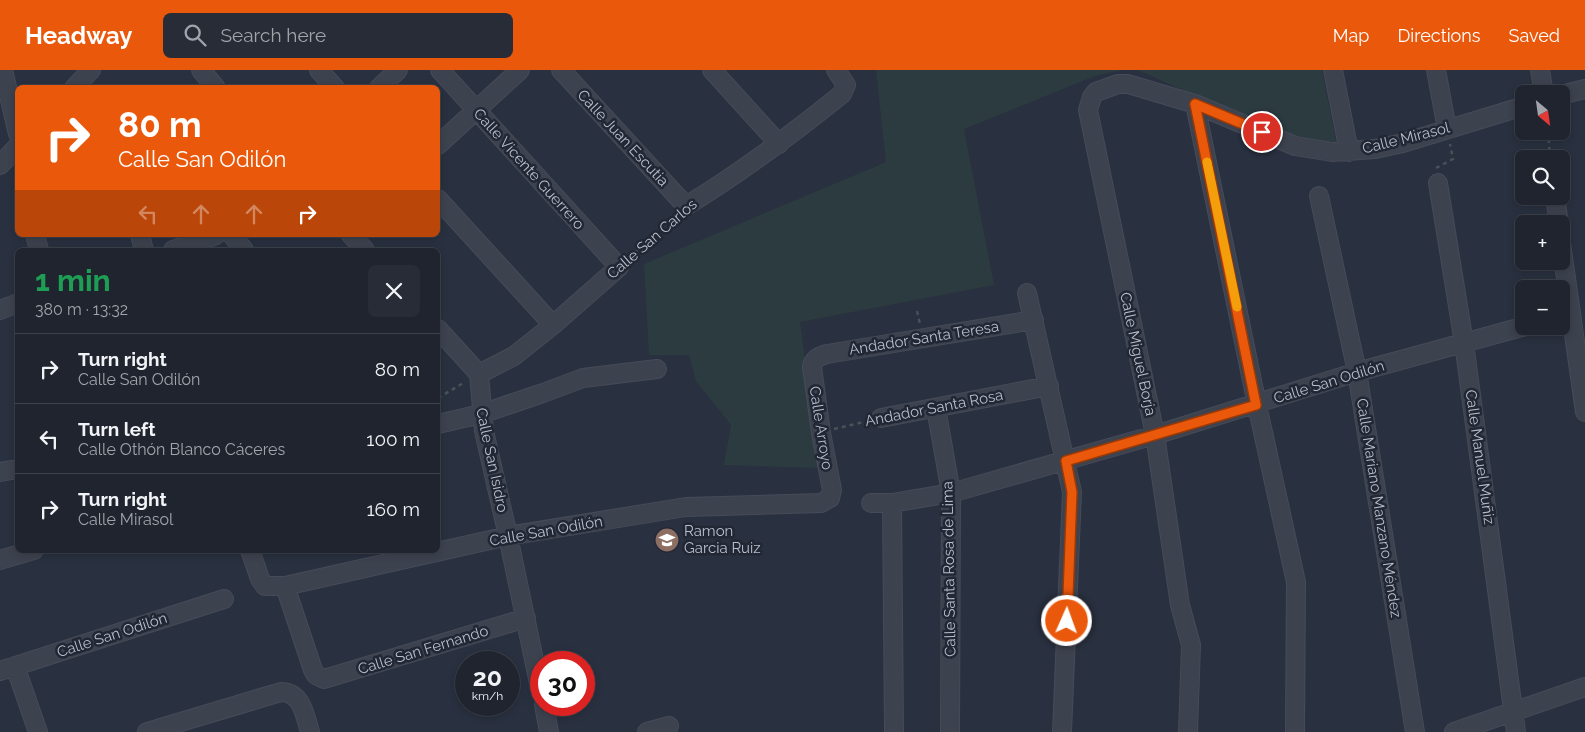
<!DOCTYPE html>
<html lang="en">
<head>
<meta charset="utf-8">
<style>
	:root { --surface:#1f242f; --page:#272c37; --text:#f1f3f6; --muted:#a1a4aa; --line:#3c414b; --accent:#ea580c }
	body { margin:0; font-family:Raleway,sans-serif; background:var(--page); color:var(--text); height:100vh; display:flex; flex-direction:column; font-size:19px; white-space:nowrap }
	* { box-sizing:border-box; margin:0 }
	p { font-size:16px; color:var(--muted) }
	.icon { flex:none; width:28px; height:28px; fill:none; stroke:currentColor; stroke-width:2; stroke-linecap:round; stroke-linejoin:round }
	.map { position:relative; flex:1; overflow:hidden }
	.panel { position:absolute; left:15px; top:178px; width:425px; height:305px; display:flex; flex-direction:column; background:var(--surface); border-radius:8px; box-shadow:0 2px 8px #0003,0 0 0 1px var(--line) }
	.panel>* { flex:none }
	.banner { position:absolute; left:15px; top:15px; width:425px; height:152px; border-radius:8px; box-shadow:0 2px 8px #0003,0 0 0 1px var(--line); background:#ea580c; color:#fff; overflow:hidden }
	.needle { width:32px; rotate:151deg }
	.controls { position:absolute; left:1515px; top:15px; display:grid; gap:10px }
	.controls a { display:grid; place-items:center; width:55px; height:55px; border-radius:8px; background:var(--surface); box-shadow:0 2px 8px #0003,0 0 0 1px var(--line); font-size:25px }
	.speed { position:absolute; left:455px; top:581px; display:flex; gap:10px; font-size:25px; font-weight:700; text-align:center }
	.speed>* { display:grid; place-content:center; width:65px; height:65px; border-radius:50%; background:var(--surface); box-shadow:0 2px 8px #0003,0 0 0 1px var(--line); line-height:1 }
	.speed small { font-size:12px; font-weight:400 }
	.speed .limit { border:8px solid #d22; background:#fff; color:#111 }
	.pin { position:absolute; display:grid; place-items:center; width:42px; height:42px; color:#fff; margin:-21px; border:2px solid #fff; border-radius:50%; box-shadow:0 1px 5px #0007 }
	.me { position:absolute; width:55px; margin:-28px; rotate:2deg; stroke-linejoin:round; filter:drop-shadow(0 0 4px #0008) }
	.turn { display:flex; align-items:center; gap:18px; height:105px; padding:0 20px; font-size:22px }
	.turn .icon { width:65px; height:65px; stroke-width:2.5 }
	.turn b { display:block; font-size:35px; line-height:42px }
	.lanes { display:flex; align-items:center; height:48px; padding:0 20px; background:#0003; justify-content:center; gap:25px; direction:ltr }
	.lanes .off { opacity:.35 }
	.round { display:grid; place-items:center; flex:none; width:52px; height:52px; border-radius:8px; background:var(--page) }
	.overview { display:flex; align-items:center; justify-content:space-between; height:85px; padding:0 20px }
	h1 { font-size:30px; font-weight:700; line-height:38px; color:#1e9e55 }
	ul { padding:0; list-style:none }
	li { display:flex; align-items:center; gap:15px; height:70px; padding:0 20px; border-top:1px solid var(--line) }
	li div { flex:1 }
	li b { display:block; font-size:19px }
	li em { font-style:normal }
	header { display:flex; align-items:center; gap:30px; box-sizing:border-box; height:70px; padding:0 25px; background:var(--accent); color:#fff }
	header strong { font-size:24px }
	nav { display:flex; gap:28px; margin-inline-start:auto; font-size:18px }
	.search { width:350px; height:45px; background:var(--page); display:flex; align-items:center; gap:12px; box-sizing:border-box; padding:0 18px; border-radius:8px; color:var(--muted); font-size:19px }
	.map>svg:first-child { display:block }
</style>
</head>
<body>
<header>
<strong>Headway</strong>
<div class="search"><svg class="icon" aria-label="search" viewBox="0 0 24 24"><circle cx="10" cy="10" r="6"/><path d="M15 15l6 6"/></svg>Search here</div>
<nav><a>Map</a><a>Directions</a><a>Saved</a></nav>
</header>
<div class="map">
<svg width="1585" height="662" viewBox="0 0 1585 662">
	<rect width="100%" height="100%" fill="#29303f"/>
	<path fill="#2b3b40" d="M 876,0 L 1122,0 L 1095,6 L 964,59 L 994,215 L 800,252 L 820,398 L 724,395 L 731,355 L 696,311 L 689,285 L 649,285 L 644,194 L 886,92 Z
		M 1138,0 L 1322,0 L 1337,76 L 1287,67 Z"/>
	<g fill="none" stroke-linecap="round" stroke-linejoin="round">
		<defs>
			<path id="minor" d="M 3,0 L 18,64
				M 201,0 L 216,18
				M 319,0 L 335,18
				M 440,0 L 619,197 L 553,255 L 514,286 L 479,304
				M 561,0 L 686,136 C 742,102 791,65 842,24 L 846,15 L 836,0
				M 712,0 L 779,74
				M 1333,0 L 1349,82
				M 1436,0 L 1447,59
				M 1540,0 L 1544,24
				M 74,18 L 91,0
				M 379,18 L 398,0
				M 1561,25 L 1585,19
				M 1195,34 L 1257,335 L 1296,512 L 1295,662
				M 438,75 L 520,0
				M 0,95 L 18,76
				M 1438,113 L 1464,273 L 1516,662
				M 1319,126 L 1357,302 L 1415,662
				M 1555,126 L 1559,154
				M 438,129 L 553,255
				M 35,165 L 39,180
				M 140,165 L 144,180
				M 232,165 L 244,180
				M 351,165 L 365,180
				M 1561,173 L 1585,342
				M 173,180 L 216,165
				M 1027,223 L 1072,422 L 1062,662
				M 0,240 L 18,233
				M 438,259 L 479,304
				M 479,304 L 484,361 L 508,466 L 541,623
				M 936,338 L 951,423 L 950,662
				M 881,348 L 1049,316
				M 438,354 L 481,344 L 543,323 L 583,308 L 657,299
				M 0,402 L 18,399
				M 871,433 L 892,433 L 951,423 L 1155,365 L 1357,302 L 1526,256
				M 892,433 L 894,662
				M 250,480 L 260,509 L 265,516 L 285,516 L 508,466 L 686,437 L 821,433 L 830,428 L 832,420 L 821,363 L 812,297 C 813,289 819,286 827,284 L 1034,250
				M 0,490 L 34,480
				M 285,516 L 313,600 L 316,605 L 324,609 L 526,548
				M 15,596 L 38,662
				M 0,601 L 224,529
				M 544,635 L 549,662
				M 147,662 L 281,622 C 302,622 305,646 310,662
				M 647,662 L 669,656
				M 1188,662 L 1191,575 L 1180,535 L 1155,365 L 1088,40 L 1092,27 L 1096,22 L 1118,14 L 1128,14 L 1195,34 L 1295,76 L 1332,82 L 1375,79 L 1403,73 L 1524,36
				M 1454,662 L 1585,617"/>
		</defs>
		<use href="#minor" stroke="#464b59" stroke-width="20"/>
		<path stroke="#445458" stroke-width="2.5" stroke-dasharray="4 4" stroke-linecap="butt" d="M 1548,61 L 1550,89
			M 1436,98 L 1453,89 L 1450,74
			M 630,187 L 676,145
			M 917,241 L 920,254
			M 438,328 L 465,312
			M 834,359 L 868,351"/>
		<use href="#minor" stroke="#3d424f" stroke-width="18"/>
	</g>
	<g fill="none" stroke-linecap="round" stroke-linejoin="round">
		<defs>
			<path id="route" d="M 1067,551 L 1072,422 L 1066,391 L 1256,335 L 1195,34 L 1262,62"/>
		</defs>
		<use href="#route" stroke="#983908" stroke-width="12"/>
		<use href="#route" stroke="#ea580c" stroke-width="9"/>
		<path stroke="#f59e0b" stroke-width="9" d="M 1207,92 L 1237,237"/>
	</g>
	<defs>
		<symbol id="school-disc" viewBox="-11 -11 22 22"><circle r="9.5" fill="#8d6e63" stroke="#212735"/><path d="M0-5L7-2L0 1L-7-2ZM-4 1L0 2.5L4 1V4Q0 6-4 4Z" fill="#fff"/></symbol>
	</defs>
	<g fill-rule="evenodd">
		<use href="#school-disc" x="653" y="456" width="28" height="28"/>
	</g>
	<g text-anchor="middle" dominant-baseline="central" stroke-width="5" stroke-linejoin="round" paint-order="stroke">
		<g font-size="15" fill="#b9beca" stroke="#212735">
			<text transform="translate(623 68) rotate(47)">Calle Juan Escutia</text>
			<text transform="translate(1406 68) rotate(-14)">Calle Mirasol</text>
			<text transform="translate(529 99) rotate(48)">Calle Vicente Guerrero</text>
			<text transform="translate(652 169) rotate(-41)">Calle San Carlos</text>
			<text transform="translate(924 268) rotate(-9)">Andador Santa Teresa</text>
			<text transform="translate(1138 284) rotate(78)">Calle Miguel Borja</text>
			<text transform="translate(1329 312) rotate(-17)">Calle San Odilón</text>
			<text transform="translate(934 338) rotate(-11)">Andador Santa Rosa</text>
			<text transform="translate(821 358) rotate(81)">Calle Arroyo</text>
			<text transform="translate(1480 387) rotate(82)">Calle Manuel Muñiz</text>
			<text transform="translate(492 390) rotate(78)">Calle San Isidro</text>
			<text transform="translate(1379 438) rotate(81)">Calle Mariano Manzano Méndez</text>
			<text transform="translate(546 461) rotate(-10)">Calle San Odilón</text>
			<text transform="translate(949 499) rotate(-91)">Calle Santa Rosa de Lima</text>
			<text transform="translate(112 565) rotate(-18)">Calle San Odilón</text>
			<text transform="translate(423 580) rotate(-17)">Calle San Fernando</text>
		</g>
		<g font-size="15" fill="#b9beca" stroke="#212735" text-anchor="start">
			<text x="684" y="461">Ramon<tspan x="684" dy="17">Garcia Ruiz</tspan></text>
		</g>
	</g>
</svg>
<div class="controls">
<a><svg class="needle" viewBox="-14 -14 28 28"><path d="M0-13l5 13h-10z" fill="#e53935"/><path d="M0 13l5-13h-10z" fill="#a1a4aa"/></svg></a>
<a><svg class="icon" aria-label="search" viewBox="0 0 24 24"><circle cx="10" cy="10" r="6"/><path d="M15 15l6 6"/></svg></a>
<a>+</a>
<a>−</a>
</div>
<div class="speed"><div>20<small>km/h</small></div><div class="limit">30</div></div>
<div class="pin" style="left:1262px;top:62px;background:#d93025"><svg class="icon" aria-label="arrive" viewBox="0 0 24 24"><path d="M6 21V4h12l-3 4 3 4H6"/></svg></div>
<svg class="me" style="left:1067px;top:551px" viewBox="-20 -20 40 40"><circle r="17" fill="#ea580c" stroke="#fff" stroke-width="3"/><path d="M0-11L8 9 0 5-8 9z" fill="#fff"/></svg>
<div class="banner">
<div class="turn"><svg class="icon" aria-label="right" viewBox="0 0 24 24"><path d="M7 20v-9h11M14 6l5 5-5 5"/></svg><div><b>80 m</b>Calle San Odilón</div></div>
<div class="lanes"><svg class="icon off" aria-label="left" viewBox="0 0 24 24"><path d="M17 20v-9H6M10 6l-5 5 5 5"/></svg><svg class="icon off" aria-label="ahead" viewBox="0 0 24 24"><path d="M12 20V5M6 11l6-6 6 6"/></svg><svg class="icon off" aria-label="ahead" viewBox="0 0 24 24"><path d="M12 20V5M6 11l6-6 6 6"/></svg><svg class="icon" aria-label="right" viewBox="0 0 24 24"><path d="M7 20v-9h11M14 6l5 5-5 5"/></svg></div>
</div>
<section class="panel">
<div class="overview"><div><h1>1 min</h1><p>380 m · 13:32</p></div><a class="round"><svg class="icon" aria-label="close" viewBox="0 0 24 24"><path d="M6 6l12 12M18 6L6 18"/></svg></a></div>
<ul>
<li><svg class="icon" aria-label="right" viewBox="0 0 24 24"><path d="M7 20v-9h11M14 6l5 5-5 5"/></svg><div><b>Turn right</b><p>Calle San Odilón</p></div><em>80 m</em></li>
<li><svg class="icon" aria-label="left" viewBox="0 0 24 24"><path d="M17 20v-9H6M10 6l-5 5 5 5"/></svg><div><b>Turn left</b><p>Calle Othón Blanco Cáceres</p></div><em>100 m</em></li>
<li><svg class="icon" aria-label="right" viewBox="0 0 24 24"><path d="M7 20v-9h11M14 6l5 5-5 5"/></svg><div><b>Turn right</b><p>Calle Mirasol</p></div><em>160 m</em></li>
</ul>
</section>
</div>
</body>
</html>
